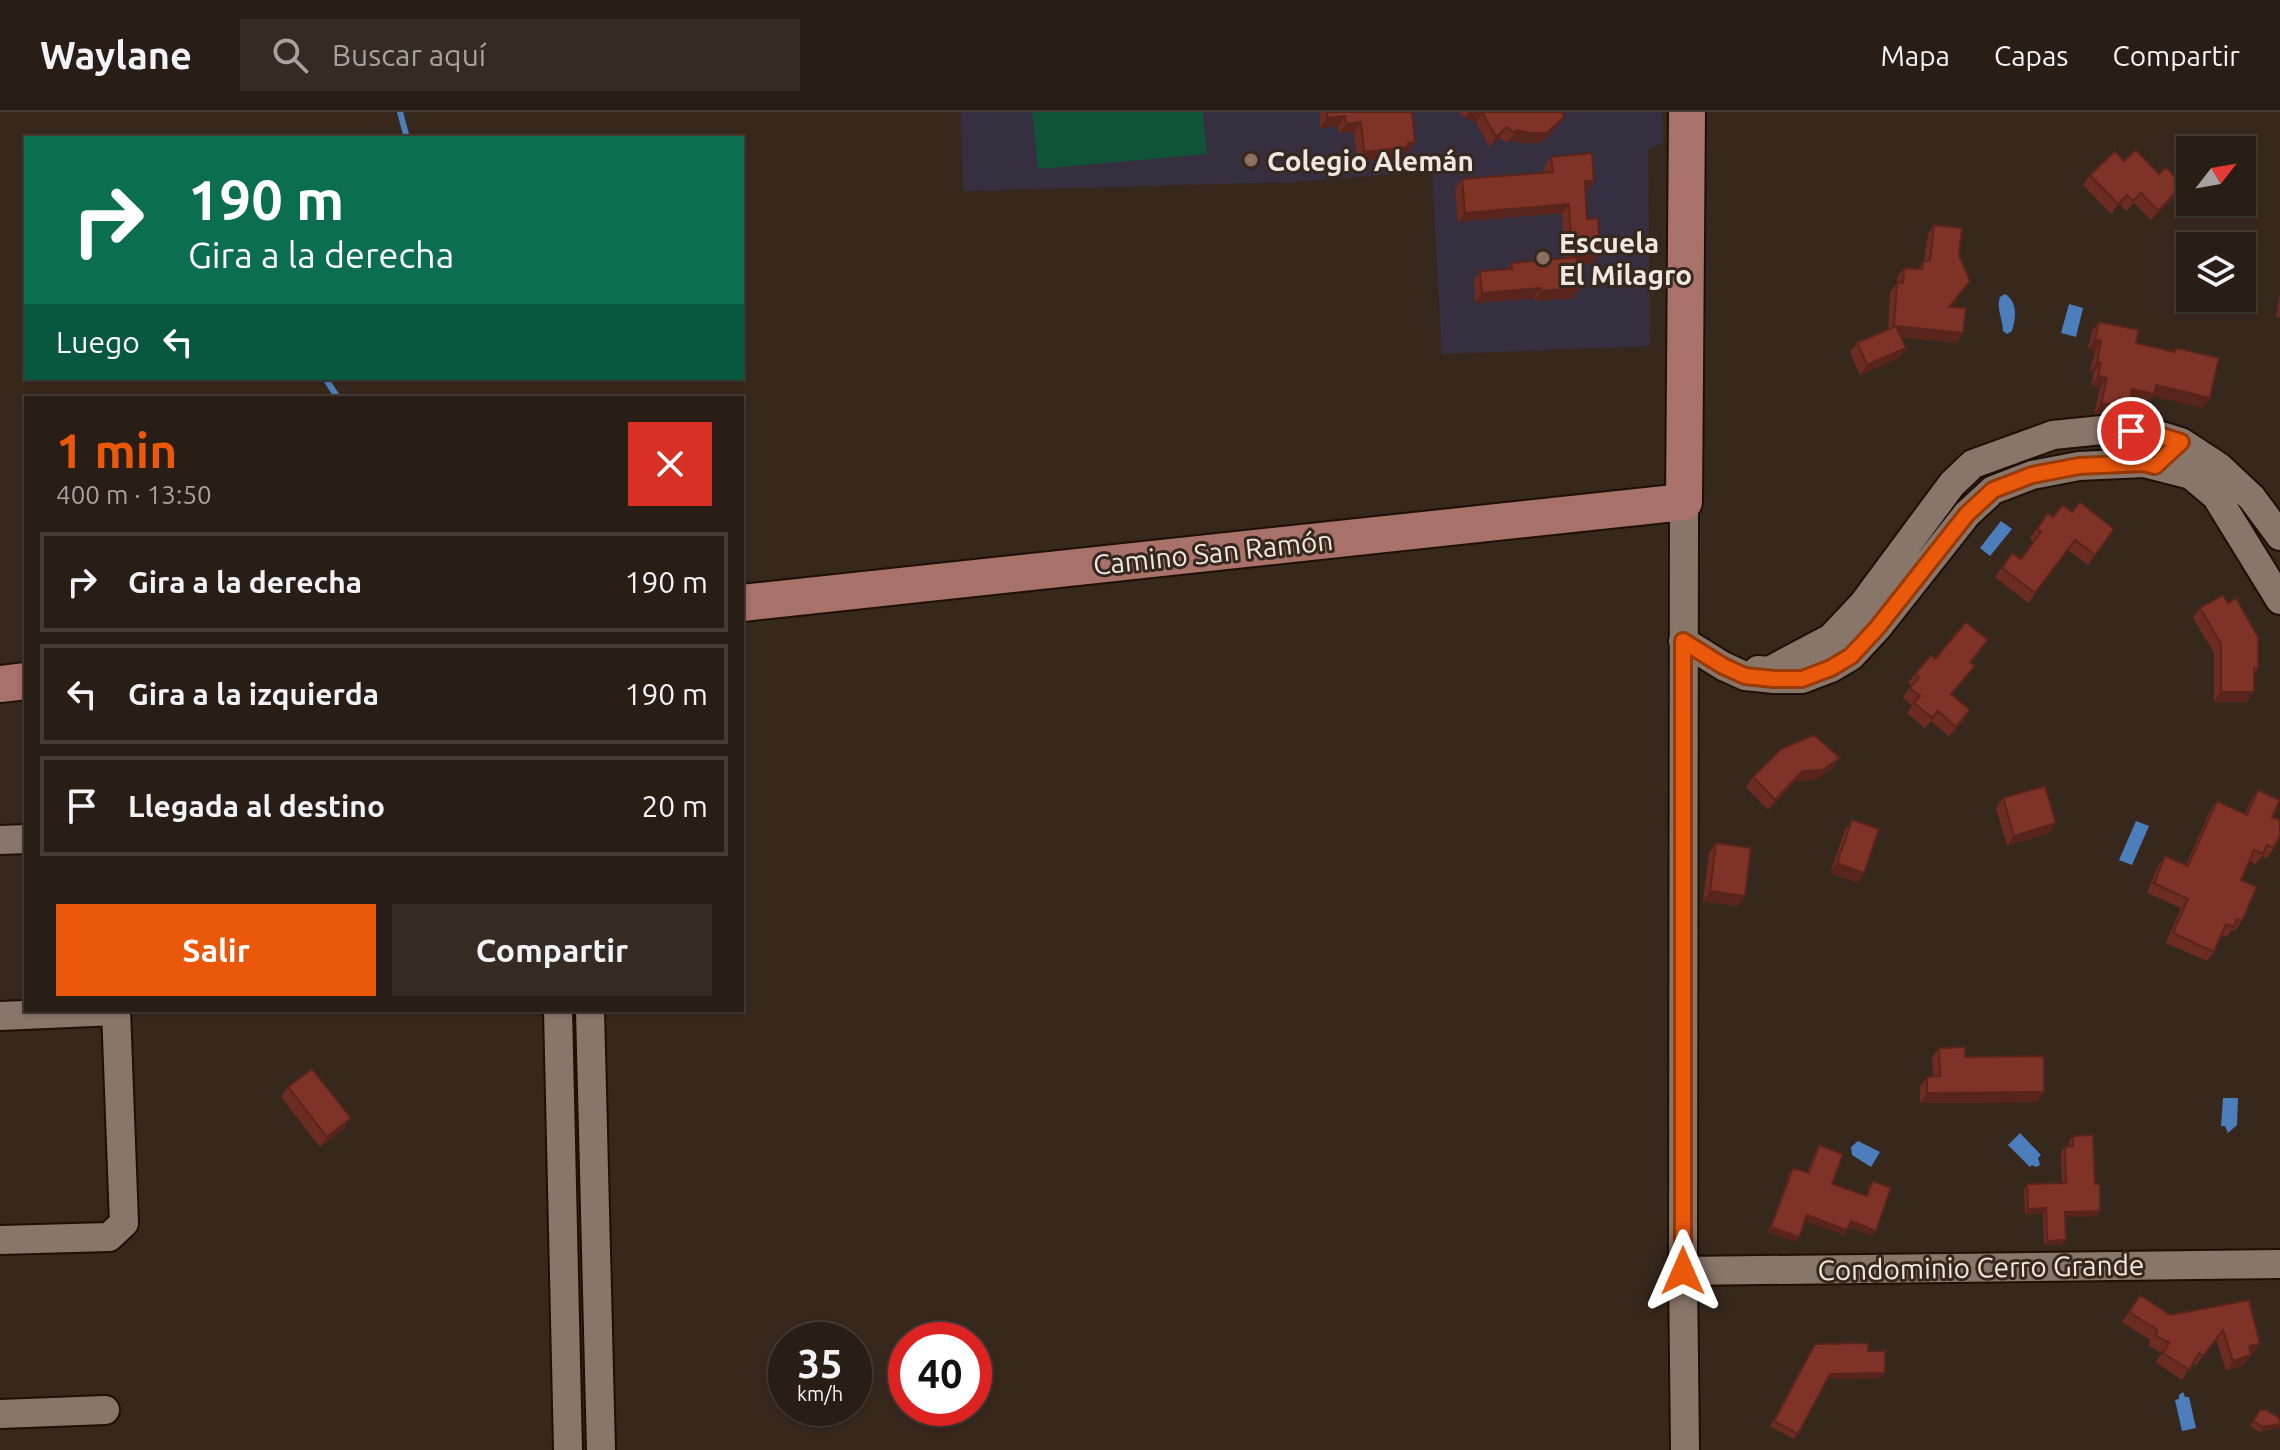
<!DOCTYPE html>
<html lang="es">
<head>
<meta charset="utf-8">
<style>
	:root { --surface:#291e16; --page:#352b23; --text:#f1f3f6; --muted:#a5a2a1; --line:#453c35; --accent:#ea580c }
	body { margin:0; font-family:Ubuntu,sans-serif; background:var(--page); color:var(--text); height:100vh; display:flex; flex-direction:column; font-size:30px; white-space:nowrap }
	* { box-sizing:border-box; margin:0 }
	p { font-size:26px; color:var(--muted) }
	.icon { flex:none; width:44px; height:44px; fill:none; stroke:currentColor; stroke-width:2; stroke-linecap:round; stroke-linejoin:round }
	.map { position:relative; flex:1; overflow:hidden }
	.drawer { position:absolute; left:24px; top:284px; width:720px; height:616px; display:flex; flex-direction:column; background:var(--surface); border-radius:0px; box-shadow:0 2px 6px #0004,0 0 0 2px var(--line) }
	.drawer>* { flex:none }
	.top-card { position:absolute; left:24px; top:24px; width:720px; height:244px; border-radius:0px; box-shadow:0 2px 6px #0004,0 0 0 2px var(--line); background:#0b6e4f; color:#fff; overflow:hidden }
	.needle { width:52px; rotate:59deg }
	.controls { position:absolute; left:2176px; top:24px; display:grid; gap:16px }
	.controls a { display:grid; place-items:center; width:80px; height:80px; border-radius:0px; background:var(--surface); box-shadow:0 2px 6px #0004,0 0 0 2px var(--line); font-size:40px }
	.speed { position:absolute; left:768px; top:1210px; display:flex; gap:16px; font-size:40px; font-weight:700; text-align:center }
	.speed>* { display:grid; place-content:center; width:104px; height:104px; border-radius:50%; background:var(--surface); box-shadow:0 2px 6px #0004,0 0 0 2px var(--line); line-height:1 }
	.speed small { font-size:20px; font-weight:400 }
	.speed .limit { border:12px solid #d22; background:#fff; color:#111 }
	.pin { position:absolute; display:grid; place-items:center; width:68px; height:68px; color:#fff; margin:-34px; border:4px solid #fff; border-radius:50%; box-shadow:0 2px 8px #0007 }
	.me { position:absolute; width:88px; margin:-44px; rotate:0deg; stroke-linejoin:round; filter:drop-shadow(0 0 6px #0008) }
	.turn { display:flex; align-items:center; gap:28px; height:168px; padding:0 32px; font-size:36px }
	.turn .icon { width:104px; height:104px; stroke-width:2.5 }
	.turn b { display:block; font-size:56px; line-height:68px }
	.then { display:flex; align-items:center; height:76px; padding:0 32px; background:#0003; gap:16px; font-size:30px }
	.round { display:grid; place-items:center; flex:none; width:84px; height:84px; border-radius:0px; background:var(--page) }
	.head { display:flex; align-items:center; justify-content:space-between; height:136px; padding:0 32px }
	h1 { font-size:48px; font-weight:600; line-height:60px; color:var(--accent) }
	.cta { display:flex; gap:16px; margin-top:auto; padding:16px 32px }
	.cta a { flex:1; height:92px; border-radius:0px; background:var(--accent); color:#fff; font-size:32px; font-weight:600; line-height:92px; text-align:center }
	.cta a+a { background:var(--page); color:var(--text) }
	ul { padding:0; list-style:none }
	li { display:flex; align-items:center; gap:24px; height:100px; margin:0 16px 12px; padding:0 16px; border:4px solid var(--line); border-radius:0px }
	li div { flex:1 }
	li b { display:block; font-size:30px }
	li em { font-style:normal }
	header { display:flex; align-items:center; gap:48px; box-sizing:border-box; height:112px; padding:0 40px; background:var(--surface); border-bottom:2px solid var(--line) }
	header strong { font-size:38px }
	nav { display:flex; gap:44px; margin-inline-start:auto; font-size:28px }
	.search { width:560px; height:72px; background:var(--page); display:flex; align-items:center; gap:20px; box-sizing:border-box; padding:0 28px; border-radius:0px; color:var(--muted); font-size:30px }
	.map>svg:first-child { display:block }
</style>
</head>
<body>
<header>
<strong>Waylane</strong>
<div class="search"><svg class="icon" aria-label="search" viewBox="0 0 24 24"><circle cx="10" cy="10" r="6"/><path d="M15 15l6 6"/></svg>Buscar aquí</div>
<nav><a>Mapa</a><a>Capas</a><a>Compartir</a></nav>
</header>
<div class="map">
<svg width="2280" height="1338" viewBox="0 0 2280 1338">
	<rect width="100%" height="100%" fill="#37281e"/>
	<path fill="#362f3f" d="M 961,0 L 1662,0 L 1663,31 L 1648,38 L 1650,234 L 1442,242 L 1432,59 L 1294,70 L 963,79 Z"/>
	<path fill="#105337" d="M 1032,0 L 1203,0 L 1207,42 L 1038,57 Z"/>
	<path fill="#4b7ebb" d="M 2005,182 C 2018,190 2016,206 2012,219 L 2007,222 L 2003,219 C 2003,207 1996,197 2000,185 Z
		M 2069,192 L 2083,196 L 2076,225 L 2061,221 Z
		M 2001,409 L 2012,417 L 1990,444 L 1980,436 Z
		M 2136,709 L 2149,714 L 2132,753 L 2119,748 Z
		M 2223,986 L 2238,986 L 2237,1013 L 2228,1021 L 2225,1014 L 2221,1014 Z
		M 2020,1021 L 2041,1043 L 2038,1046 L 2040,1053 L 2036,1055 L 2032,1053 L 2030,1055 L 2008,1033 Z
		M 1858,1029 L 1880,1040 L 1871,1055 L 1852,1043 L 1851,1035 Z
		M 2183,1280 L 2185,1285 L 2189,1285 L 2196,1316 L 2182,1319 L 2175,1288 L 2179,1287 L 2179,1283 Z"/>
	<g fill="none" stroke-linecap="round" stroke-linejoin="round">
		<path stroke="#4b7ebb" stroke-width="6" d="M 400,0 L 407,26
			M 325,266 L 338,286"/>
		<defs>
			<path id="minor" d="M 1684,390 L 1683,1159 L 1685,1338
				M 1683,529 L 1723,554 L 1745,564 L 1774,567 L 1802,567 L 1831,556 L 1851,544 L 1877,516 L 1967,402 L 1993,378 L 2032,363 L 2079,354 L 2144,351 L 2191,363 L 2216,384 L 2280,488
				M 1758,558 L 1769,559 L 1831,526 L 1863,492 L 1952,372 L 1973,352 L 2053,323 L 2112,317 L 2149,320 L 2181,330 L 2219,355 L 2252,386 L 2280,424
				M 0,728 L 26,727
				M 558,898 L 568,1338
				M 590,898 L 601,1338
				M 0,904 L 116,899
				M 0,1128 L 109,1125 L 124,1111 L 116,898
				M 1683,1159 L 2280,1152
				M 0,1302 L 105,1298"/>
			<path id="major" d="M 742,491 L 1684,390 L 1687,0
				M 0,572 L 26,569"/>
		</defs>
		<use href="#minor" stroke="#1e1007" stroke-width="32"/>
		<use href="#major" stroke="#1e1007" stroke-width="40"/>
		<use href="#minor" stroke="#88766a" stroke-width="28"/>
		<use href="#major" stroke="#a87169" stroke-width="36"/>
	</g>
	<path fill="#6d2c21" d="M 1320,0 L 1412,0 L 1415,30 L 1408,40 L 1404,40 L 1401,45 L 1357,50 L 1354,20 L 1339,21 L 1338,14 L 1320,16 Z
		M 1458,0 L 1564,0 L 1563,6 L 1556,16 L 1541,31 L 1522,31 L 1510,28 L 1507,31 L 1500,25 L 1489,35 L 1476,10 L 1465,6 Z
		M 1551,45 L 1594,69 L 1587,79 L 1585,79 L 1587,107 L 1600,141 L 1593,151 L 1578,152 L 1580,176 L 1573,186 L 1534,189 L 1534,186 L 1475,191 L 1474,168 L 1480,159 L 1507,157 L 1511,151 L 1565,147 L 1562,101 L 1458,110 L 1455,77 L 1462,67 L 1545,60 L 1544,55 Z
		M 2124,49 L 2177,83 L 2151,108 L 2134,91 L 2126,99 L 2120,92 L 2111,102 L 2083,73 L 2090,63 Z
		M 1934,113 L 1959,143 L 1963,179 L 1950,195 L 1957,231 L 1901,225 L 1906,236 L 1899,246 L 1860,263 L 1850,240 L 1857,231 L 1888,217 L 1890,180 L 1897,171 L 1897,165 L 1904,156 L 1918,157 L 1924,149 L 1928,122 Z
		M 2280,181 L 2280,206 L 2276,205 Z
		M 2099,210 L 2136,231 L 2173,240 L 2176,236 L 2203,296 L 2153,284 L 2147,292 L 2130,288 L 2123,301 L 2094,302 L 2100,276 L 2091,274 L 2094,260 L 2090,260 L 2095,239 L 2088,237 L 2092,219 Z
		M 2072,400 L 2114,417 L 2088,453 L 2068,438 L 2028,491 L 1995,465 L 2012,441 L 2021,447 L 2034,430 L 2030,426 L 2048,401 L 2053,405 Z
		M 2200,496 L 2258,556 L 2254,563 L 2254,580 L 2247,590 L 2214,590 L 2214,541 L 2193,506 Z
		M 1981,538 L 1971,550 L 1975,554 L 1952,582 L 1964,608 L 1949,624 L 1931,609 L 1925,616 L 1907,601 L 1912,594 L 1903,585 L 1911,574 L 1908,571 L 1915,562 L 1935,547 Z
		M 1833,656 L 1815,668 L 1796,669 L 1768,698 L 1746,675 L 1753,665 Z
		M 2258,678 L 2272,705 L 2274,736 L 2267,746 L 2262,744 L 2256,752 L 2249,749 L 2241,768 L 2242,809 L 2235,819 L 2232,817 L 2227,825 L 2221,823 L 2214,840 L 2207,849 L 2166,831 L 2181,796 L 2147,781 L 2158,754 L 2165,744 L 2186,753 L 2210,699 L 2217,689 L 2245,702 L 2251,688 Z
		M 2003,686 L 2050,721 L 2007,733 L 1996,696 Z
		M 1852,708 L 1864,761 L 1858,771 L 1830,761 L 1845,718 Z
		M 1716,731 L 1745,784 L 1738,794 L 1703,789 L 1709,741 Z
		M 1939,936 L 1965,945 L 2044,980 L 2037,990 L 1920,991 L 1920,975 L 1927,965 L 1933,964 L 1932,946 Z
		M 288,975 L 351,1006 L 344,1016 L 320,1035 L 281,985 Z
		M 2073,1024 L 2095,1072 L 2100,1099 L 2097,1104 L 2065,1105 L 2066,1128 L 2062,1133 L 2044,1133 L 2043,1101 L 2025,1102 L 2024,1077 L 2027,1072 L 2062,1071 L 2061,1040 L 2065,1035 L 2069,1034 L 2069,1029 Z
		M 1819,1033 L 1832,1072 L 1866,1084 L 1869,1074 L 1873,1069 L 1876,1119 L 1872,1124 L 1848,1115 L 1844,1123 L 1805,1109 L 1799,1125 L 1795,1130 L 1768,1120 L 1790,1060 L 1793,1056 L 1807,1061 L 1816,1038 Z
		M 2140,1183 L 2170,1203 L 2249,1188 L 2253,1242 L 2251,1242 L 2244,1253 L 2226,1259 L 2216,1227 L 2196,1253 L 2192,1251 L 2182,1268 L 2156,1250 L 2162,1241 L 2149,1234 L 2150,1228 L 2122,1210 Z
		M 1815,1232 L 1868,1239 L 1881,1266 L 1827,1267 L 1794,1327 L 1770,1314 Z
		M 2260,1298 L 2280,1307 L 2260,1320 L 2250,1314 Z"/>
	<path fill="#59241b" d="M 1469,0 L 1483,0 L 1476,10 L 1465,6 Z
		M 1345,4 L 1338,14 L 1320,16 L 1327,6 Z
		M 1563,6 L 1556,16 L 1541,31 L 1522,31 L 1510,28 L 1507,31 L 1517,18 Z
		M 1361,10 L 1354,20 L 1339,21 L 1346,12 Z
		M 1507,15 L 1500,25 L 1489,35 L 1496,25 Z
		M 1415,30 L 1408,40 L 1404,40 L 1401,45 L 1357,50 L 1364,40 Z
		M 1585,69 L 1594,69 L 1587,79 L 1578,79 Z
		M 2183,73 L 2177,83 L 2151,108 L 2158,99 Z
		M 2127,83 L 2120,92 L 2111,102 L 2118,92 Z
		M 1569,92 L 1562,101 L 1458,110 L 1465,101 Z
		M 1600,141 L 1593,151 L 1565,153 L 1572,143 Z
		M 1540,176 L 1534,186 L 1475,191 L 1482,181 Z
		M 1580,176 L 1573,186 L 1534,189 L 1541,179 Z
		M 1896,214 L 1963,221 L 1957,231 L 1889,223 Z
		M 2095,227 L 2101,229 L 2095,239 L 2088,237 Z
		M 1906,236 L 1899,246 L 1860,263 L 1867,253 Z
		M 2097,250 L 2101,251 L 2094,260 L 2090,260 Z
		M 2098,264 L 2107,266 L 2100,276 L 2091,274 Z
		M 2156,273 L 2210,286 L 2203,296 L 2153,284 L 2147,292 L 2126,287 L 2132,277 Z
		M 2129,291 L 2123,301 L 2094,302 L 2101,292 Z
		M 2221,580 L 2254,580 L 2247,590 L 2214,590 Z
		M 1840,646 L 1833,656 L 1815,668 L 1796,669 L 1768,698 L 1775,688 L 1803,659 Z
		M 2056,711 L 2050,721 L 2007,733 L 2014,724 Z
		M 1837,751 L 1864,761 L 1858,771 L 1830,761 Z
		M 1710,779 L 1745,784 L 1738,794 L 1703,789 Z
		M 249,898 L 288,898 L 287,899 L 247,901 Z
		M 291,898 L 323,898 L 321,901 L 287,902 Z
		M 2044,980 L 2037,990 L 1920,991 L 1927,981 Z
		M 351,1006 L 344,1016 L 320,1035 L 327,1025 Z
		M 2046,1096 L 2043,1101 L 2025,1102 L 2028,1097 Z
		M 2100,1099 L 2097,1104 L 2061,1105 L 2065,1100 Z
		M 1807,1103 L 1847,1118 L 1844,1123 L 1803,1108 Z
		M 1851,1109 L 1876,1119 L 1872,1124 L 1847,1114 Z
		M 1771,1115 L 1799,1125 L 1795,1130 L 1768,1120 Z
		M 2066,1128 L 2062,1133 L 2044,1133 L 2047,1129 Z
		M 2260,1232 L 2253,1242 L 2242,1244 L 2249,1234 Z
		M 2251,1243 L 2244,1253 L 2226,1259 L 2233,1249 Z
		M 1885,1261 L 1881,1266 L 1826,1267 L 1830,1262 Z
		M 2280,1312 L 2280,1316 L 2260,1320 L 2263,1315 Z"/>
	<path fill="#7f3326" stroke="#59241b" stroke-width="2" d="M 1327,0 L 1412,0 L 1415,30 L 1408,31 L 1408,35 L 1364,40 L 1361,10 L 1346,12 L 1345,4 L 1327,6 Z
		M 1482,0 L 1564,0 L 1563,6 L 1547,21 L 1529,21 L 1517,18 L 1514,21 L 1507,15 L 1496,25 Z
		M 2136,38 L 2159,62 L 2166,55 L 2183,73 L 2158,99 L 2141,81 L 2133,89 L 2127,83 L 2118,92 L 2090,63 L 2115,39 L 2124,49 Z
		M 1592,41 L 1594,69 L 1585,69 L 1587,107 L 1598,106 L 1600,141 L 1572,143 L 1569,92 L 1465,101 L 1462,67 L 1553,60 L 1551,45 Z
		M 1934,113 L 1962,116 L 1959,143 L 1970,169 L 1949,195 L 1966,196 L 1963,221 L 1896,214 L 1906,236 L 1867,253 L 1857,231 L 1896,214 L 1894,213 L 1897,170 L 1903,171 L 1904,156 L 1922,157 L 1923,149 L 1930,149 Z
		M 1577,145 L 1580,176 L 1541,179 L 1540,176 L 1482,181 L 1480,159 L 1512,157 L 1511,151 Z
		M 2099,210 L 2139,218 L 2136,231 L 2175,240 L 2176,236 L 2219,246 L 2210,286 L 2156,273 L 2154,282 L 2132,277 L 2129,291 L 2101,292 L 2107,266 L 2098,264 L 2101,251 L 2097,250 L 2101,229 L 2095,227 Z
		M 2080,390 L 2114,417 L 2095,443 L 2075,428 L 2035,481 L 2002,456 L 2012,441 L 2021,447 L 2041,420 L 2037,417 L 2048,401 L 2053,405 L 2063,393 L 2072,400 Z
		M 2223,483 L 2228,491 L 2236,486 L 2258,525 L 2258,556 L 2254,556 L 2254,580 L 2221,580 L 2221,532 L 2200,496 Z
		M 1966,510 L 1988,528 L 1970,550 L 1975,554 L 1951,582 L 1970,598 L 1956,615 L 1938,599 L 1932,606 L 1914,591 L 1920,584 L 1910,576 L 1919,565 L 1915,562 L 1931,543 L 1935,547 Z
		M 1814,623 L 1840,646 L 1822,658 L 1803,659 L 1775,688 L 1753,665 L 1781,637 Z
		M 2045,674 L 2056,711 L 2014,724 L 2003,686 Z
		M 2258,678 L 2280,688 L 2272,705 L 2280,708 L 2280,723 L 2274,736 L 2267,733 L 2263,742 L 2254,738 L 2241,768 L 2257,775 L 2242,809 L 2237,807 L 2234,815 L 2226,812 L 2214,840 L 2173,821 L 2188,787 L 2154,771 L 2165,744 L 2188,754 L 2217,689 L 2247,703 Z
		M 1852,708 L 1879,717 L 1864,761 L 1837,751 Z
		M 1716,731 L 1751,736 L 1745,784 L 1710,779 Z
		M 1965,935 L 1965,945 L 2044,944 L 2044,980 L 1927,981 L 1927,965 L 1940,964 L 1939,936 Z
		M 312,957 L 351,1006 L 327,1025 L 288,975 Z
		M 2093,1023 L 2095,1072 L 2100,1072 L 2100,1099 L 2065,1100 L 2066,1128 L 2047,1129 L 2046,1096 L 2028,1097 L 2027,1072 L 2066,1071 L 2065,1035 L 2073,1034 L 2073,1024 Z
		M 1819,1033 L 1843,1042 L 1832,1072 L 1867,1084 L 1873,1069 L 1891,1076 L 1876,1119 L 1851,1109 L 1847,1118 L 1807,1103 L 1799,1125 L 1771,1115 L 1793,1056 L 1809,1061 Z
		M 2140,1183 L 2170,1203 L 2249,1188 L 2260,1232 L 2249,1234 L 2251,1243 L 2233,1249 L 2223,1218 L 2203,1244 L 2199,1241 L 2189,1258 L 2163,1241 L 2169,1231 L 2156,1224 L 2157,1218 L 2129,1200 Z
		M 1868,1231 L 1868,1239 L 1885,1239 L 1885,1261 L 1830,1262 L 1798,1322 L 1774,1309 L 1815,1232 Z
		M 2260,1298 L 2267,1298 L 2280,1307 L 2280,1312 L 2263,1315 L 2253,1309 Z"/>
	<g fill="none" stroke-linecap="round" stroke-linejoin="round">
		<defs>
			<path id="route" d="M 1683,1159 L 1683,529 L 1723,554 L 1745,564 L 1774,567 L 1802,567 L 1831,556 L 1851,544 L 1877,516 L 1967,402 L 1993,378 L 2032,363 L 2079,354 L 2144,351 L 2155,354 L 2181,330 L 2149,320 L 2131,319"/>
		</defs>
		<use href="#route" stroke="#983908" stroke-width="20"/>
		<use href="#route" stroke="#ea580c" stroke-width="14"/>
	</g>
	<g fill="#8d6e63" stroke="#37281e" stroke-width="3">
		<circle cx="1251" cy="48" r="8"/>
		<circle cx="1543" cy="146" r="8"/>
	</g>
	<g text-anchor="middle" dominant-baseline="central" stroke-width="6" stroke-linejoin="round" paint-order="stroke">
		<g font-size="28" font-weight="bold" fill="#f1e7e1" stroke="#37281e" text-anchor="start">
			<text x="1267" y="48">Colegio Alemán</text>
			<text x="1559" y="130">Escuela<tspan x="1559" dy="32">El Milagro</tspan></text>
		</g>
		<g font-size="28" fill="#f1e7e1" stroke="#37281e">
			<text transform="translate(1213 440) rotate(-6)">Camino San Ramón</text>
			<text transform="translate(1981 1155) rotate(-1)">Condominio Cerro Grande</text>
		</g>
	</g>
</svg>
<div class="controls">
<a><svg class="needle" viewBox="-14 -14 28 28"><path d="M0-13l5 13h-10z" fill="#e53935"/><path d="M0 13l5-13h-10z" fill="#a5a2a1"/></svg></a>
<a><svg class="icon" aria-label="layers" viewBox="0 0 24 24"><path d="M12 4l9 5-9 5-9-5zM3 14l9 5 9-5"/></svg></a>
</div>
<div class="speed"><div>35<small>km/h</small></div><div class="limit">40</div></div>
<div class="pin" style="left:2131px;top:319px;background:#d93025"><svg class="icon" aria-label="arrive" viewBox="0 0 24 24"><path d="M6 21V4h12l-3 4 3 4H6"/></svg></div>
<svg class="me" style="left:1683px;top:1159px" viewBox="-20 -20 40 40"><path d="M0-17L14 15 0 8-14 15z" fill="#ea580c" stroke="#fff" stroke-width="4"/></svg>
<div class="top-card">
<div class="turn"><svg class="icon" aria-label="right" viewBox="0 0 24 24"><path d="M7 20v-9h11M14 6l5 5-5 5"/></svg><div><b>190 m</b>Gira a la derecha</div></div>
<div class="then">Luego<svg class="icon" aria-label="left" viewBox="0 0 24 24"><path d="M17 20v-9H6M10 6l-5 5 5 5"/></svg></div>
</div>
<section class="drawer">
<div class="head"><div><h1>1 min</h1><p>400 m · 13:50</p></div><a class="round" style="background:#d93025;color:#fff"><svg class="icon" aria-label="close" viewBox="0 0 24 24"><path d="M6 6l12 12M18 6L6 18"/></svg></a></div>
<ul>
<li><svg class="icon" aria-label="right" viewBox="0 0 24 24"><path d="M7 20v-9h11M14 6l5 5-5 5"/></svg><div><b>Gira a la derecha</b></div><em>190 m</em></li>
<li><svg class="icon" aria-label="left" viewBox="0 0 24 24"><path d="M17 20v-9H6M10 6l-5 5 5 5"/></svg><div><b>Gira a la izquierda</b></div><em>190 m</em></li>
<li><svg class="icon" aria-label="arrive" viewBox="0 0 24 24"><path d="M6 21V4h12l-3 4 3 4H6"/></svg><div><b>Llegada al destino</b></div><em>20 m</em></li>
</ul>
<div class="cta"><a>Salir</a><a>Compartir</a></div>
</section>
</div>
</body>
</html>
